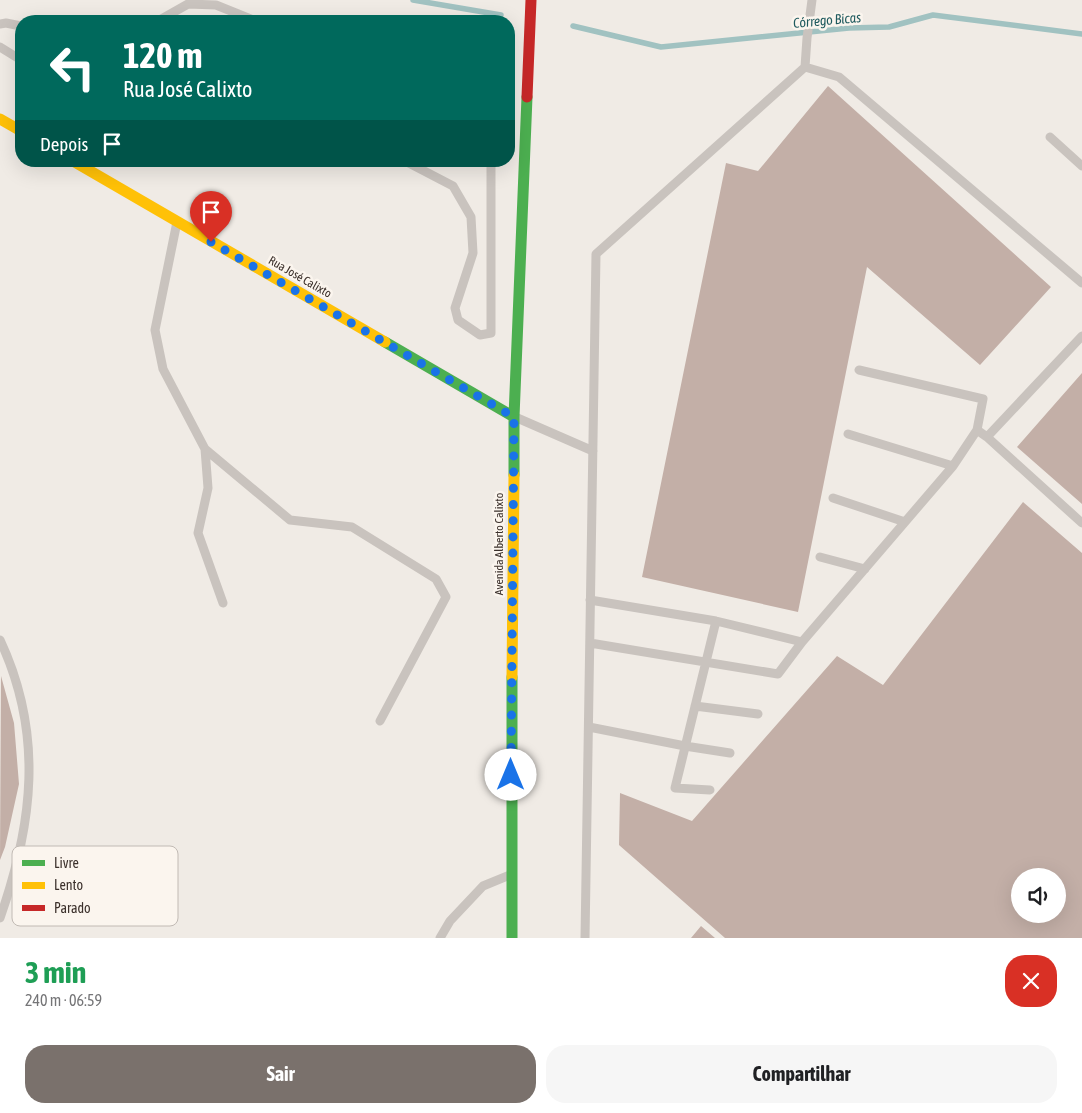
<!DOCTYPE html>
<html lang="pt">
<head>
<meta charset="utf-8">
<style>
	:root { --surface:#fff; --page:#f6f6f6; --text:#202124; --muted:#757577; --accent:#7a716c }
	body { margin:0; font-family:"Asap Condensed",sans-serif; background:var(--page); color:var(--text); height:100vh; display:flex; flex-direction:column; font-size:19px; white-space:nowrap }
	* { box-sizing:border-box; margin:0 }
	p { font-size:16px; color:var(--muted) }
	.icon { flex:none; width:28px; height:28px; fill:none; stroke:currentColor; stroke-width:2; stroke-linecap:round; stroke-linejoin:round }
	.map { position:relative; height:938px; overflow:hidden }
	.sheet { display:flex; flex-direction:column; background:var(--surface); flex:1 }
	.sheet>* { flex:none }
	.guide { position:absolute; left:15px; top:15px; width:500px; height:152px; border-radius:20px; box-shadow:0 5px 20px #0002; background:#00695c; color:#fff; overflow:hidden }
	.controls { position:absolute; left:1011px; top:868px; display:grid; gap:10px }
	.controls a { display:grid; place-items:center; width:55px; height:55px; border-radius:50%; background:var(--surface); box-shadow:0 5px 20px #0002; font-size:25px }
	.pin { position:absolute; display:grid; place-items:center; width:42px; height:42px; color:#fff; margin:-51px -21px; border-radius:50% 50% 50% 0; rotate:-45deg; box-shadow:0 0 5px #0007 }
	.pin .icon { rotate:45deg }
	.me { position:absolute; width:55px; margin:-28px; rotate:0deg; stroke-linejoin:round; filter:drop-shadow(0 0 4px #0008) }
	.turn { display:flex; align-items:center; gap:18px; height:105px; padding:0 25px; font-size:22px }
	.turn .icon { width:65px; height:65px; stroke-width:2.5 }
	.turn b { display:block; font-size:35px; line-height:42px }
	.then { display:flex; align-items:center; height:48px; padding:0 25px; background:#0003; gap:10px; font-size:19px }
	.round { display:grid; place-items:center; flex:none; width:52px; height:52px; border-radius:20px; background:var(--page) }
	.headline { display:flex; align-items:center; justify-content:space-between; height:85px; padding:0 25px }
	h1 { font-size:30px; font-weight:700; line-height:38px; color:#1e9e55 }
	.primary-button { display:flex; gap:10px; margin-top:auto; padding:10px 25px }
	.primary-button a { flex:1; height:58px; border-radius:20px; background:var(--accent); color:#fff; font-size:20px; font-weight:700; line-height:58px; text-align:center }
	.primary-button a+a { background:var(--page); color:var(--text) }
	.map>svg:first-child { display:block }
</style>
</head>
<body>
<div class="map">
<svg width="1082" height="938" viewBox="0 0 1082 938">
	<rect width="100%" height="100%" fill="#f0ebe5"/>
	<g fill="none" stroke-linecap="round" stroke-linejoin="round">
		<path stroke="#a1c2c1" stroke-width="5.5" d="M 413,0 L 501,15
			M 573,26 L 661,47 L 849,28 L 889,27 L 933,15 L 1082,34"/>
	</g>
	<path fill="#c3afa7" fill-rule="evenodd" d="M 828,86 L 1051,287 L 980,365 L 867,267 L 798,612 L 642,577 L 726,163 L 758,171 Z
		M 1082,373 L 1082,504 L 1017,447 Z
		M 1023,502 L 1082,553 L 1082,938 L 725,938 L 619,845 L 620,793 L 692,821 L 837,656 L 883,685 ZM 1020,876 L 1058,876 L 1058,914 L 1020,914 Z
		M 1,676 L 14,723 L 19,784 L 5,847 L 0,860 Z
		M 701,926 L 715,938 L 691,938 Z"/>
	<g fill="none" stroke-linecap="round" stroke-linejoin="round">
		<path stroke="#c9c3be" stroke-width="9" d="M 158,21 L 188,4 L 216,5 L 256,21
			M 0,24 L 6,23 L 21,26
			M 0,47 L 21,60
			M 805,67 L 839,77 L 1082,283
			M 1050,137 L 1082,166
			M 405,161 L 453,186 L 471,217 L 473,253 L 455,308 L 458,320 L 480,335 L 491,333 L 491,161
			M 177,222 L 155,330 L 163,369 L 205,449 L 208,488 L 198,533 L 223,603
			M 1082,336 L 987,437 L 1082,523
			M 859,370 L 983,399 L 977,430 L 987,437
			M 515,417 L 593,451
			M 848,434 L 953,466 L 977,430
			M 205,449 L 290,520 L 352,527 L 436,579 L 446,597 L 380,721
			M 833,498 L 905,522
			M 820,557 L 865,569
			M 590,600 L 716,621 L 802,642
			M 0,640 C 44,734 33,824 0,918
			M 590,643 L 778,674 L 802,642 L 953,466
			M 695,706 L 758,714
			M 589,727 L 685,746 L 730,753
			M 710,790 L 675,788 L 716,621
			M 440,938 L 450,921 L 483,886 L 510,875
			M 585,938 L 596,254 L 805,67 L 807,38 L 812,0"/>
		<path stroke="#4caf50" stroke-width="11" d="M 385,342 L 514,417
			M 514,475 L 514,417 L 527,97
			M 512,938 L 512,677"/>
		<path stroke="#ffc107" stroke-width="11" d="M 0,119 L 21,131
			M 73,161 L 385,342
			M 512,677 L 514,475"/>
		<path stroke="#c62828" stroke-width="11" d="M 527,97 L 531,0"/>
	</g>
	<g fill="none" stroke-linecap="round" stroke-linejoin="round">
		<path stroke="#1a73e8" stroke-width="9" stroke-dasharray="0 16.2" d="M 211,242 L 514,417 L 511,775"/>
	</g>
	<g text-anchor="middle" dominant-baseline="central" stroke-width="5" stroke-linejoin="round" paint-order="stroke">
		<g font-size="12" fill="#3b302b" stroke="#fbf5ee">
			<text transform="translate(300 277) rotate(30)">Rua José Calixto</text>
			<text transform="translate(499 544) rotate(-90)">Avenida Alberto Calixto</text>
		</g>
		<g font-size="14" font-style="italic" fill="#1f5a5e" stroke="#fbf5ee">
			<text transform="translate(827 20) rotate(-5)">Córrego Bicas</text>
		</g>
	</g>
	<rect x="12" y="846" width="166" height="80" rx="8" fill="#fbf5ee" stroke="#c1bab4" stroke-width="1"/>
	<rect x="22" y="860" width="23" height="6" fill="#4caf50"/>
	<rect x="22" y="882" width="23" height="7" fill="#ffc107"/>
	<rect x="22" y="905" width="23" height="6" fill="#c62828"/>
	<g font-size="14" fill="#3b302b">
		<text x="54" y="868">Livre</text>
		<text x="54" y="890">Lento</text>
		<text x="54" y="913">Parado</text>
	</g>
</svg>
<div class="controls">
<a><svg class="icon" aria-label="sound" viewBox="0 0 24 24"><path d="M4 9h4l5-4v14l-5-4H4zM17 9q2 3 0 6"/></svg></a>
</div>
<div class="pin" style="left:211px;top:242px;background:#d93025"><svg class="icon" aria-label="arrive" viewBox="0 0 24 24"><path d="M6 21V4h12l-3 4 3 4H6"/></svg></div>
<svg class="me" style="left:511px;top:775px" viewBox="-20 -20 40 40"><circle r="19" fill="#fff"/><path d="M0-13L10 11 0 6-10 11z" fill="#1a73e8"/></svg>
<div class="guide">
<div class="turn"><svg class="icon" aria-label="left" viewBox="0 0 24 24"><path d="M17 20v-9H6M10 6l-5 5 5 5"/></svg><div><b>120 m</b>Rua José Calixto</div></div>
<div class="then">Depois<svg class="icon" aria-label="arrive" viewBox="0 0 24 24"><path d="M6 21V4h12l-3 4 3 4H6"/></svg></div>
</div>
</div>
<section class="sheet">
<div class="headline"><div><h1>3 min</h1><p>240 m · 06:59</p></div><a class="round" style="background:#d93025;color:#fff"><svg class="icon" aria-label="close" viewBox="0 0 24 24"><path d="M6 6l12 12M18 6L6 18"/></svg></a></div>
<div class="primary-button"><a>Sair</a><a>Compartilhar</a></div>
</section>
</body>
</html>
